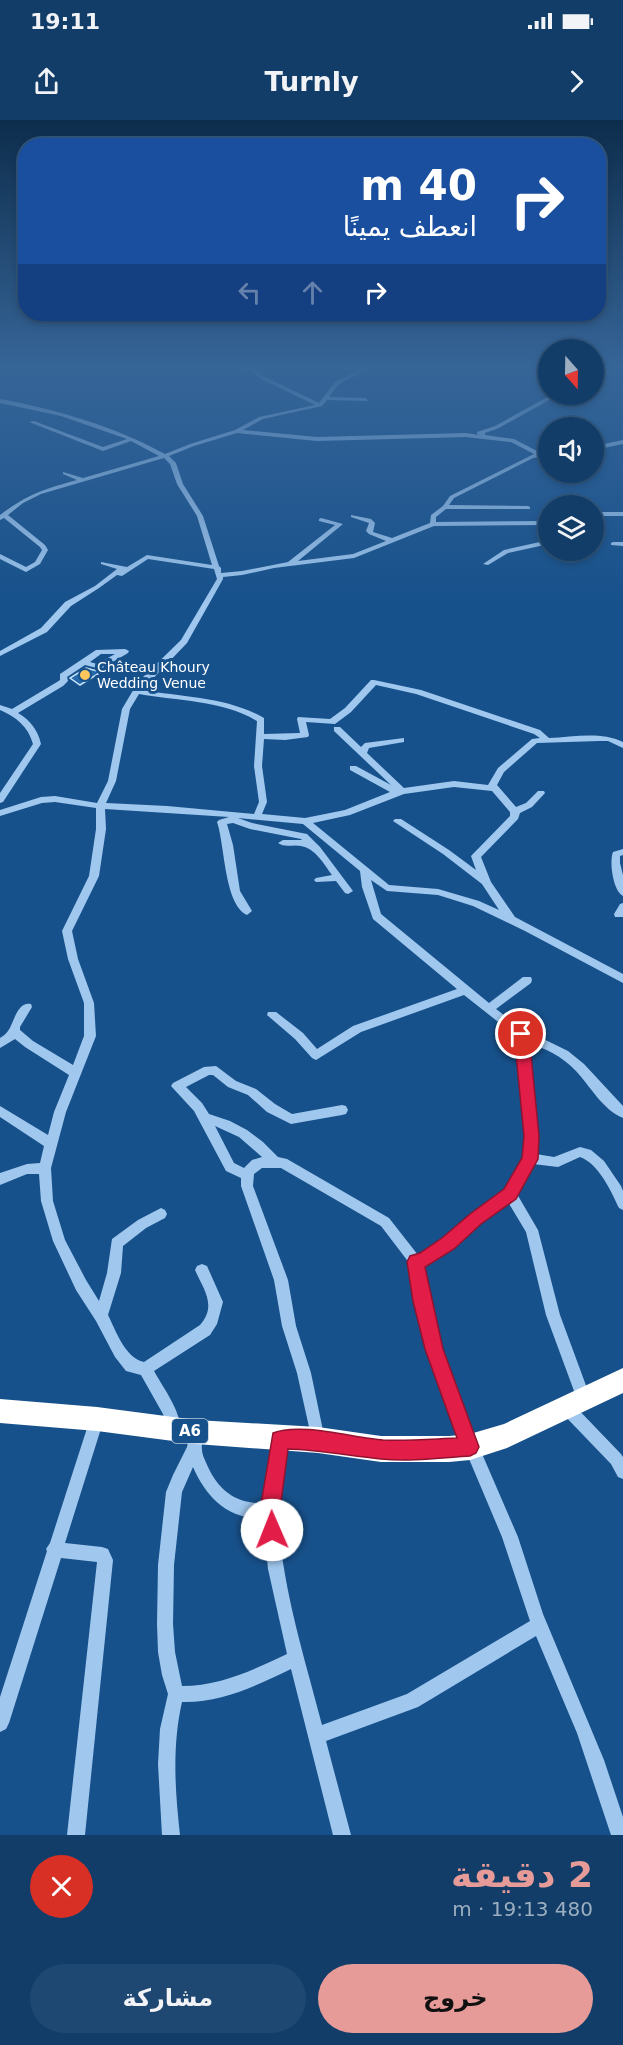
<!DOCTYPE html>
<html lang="ar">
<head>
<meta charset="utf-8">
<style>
	:root { --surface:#113d68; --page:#1e4871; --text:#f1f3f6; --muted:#9caec0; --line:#30567c; --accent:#e69b98 }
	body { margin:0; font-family:"DejaVu Sans","Noto Naskh Arabic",sans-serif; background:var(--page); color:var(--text); direction:rtl; height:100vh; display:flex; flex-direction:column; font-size:22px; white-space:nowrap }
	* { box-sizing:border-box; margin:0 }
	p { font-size:20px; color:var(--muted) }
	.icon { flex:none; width:33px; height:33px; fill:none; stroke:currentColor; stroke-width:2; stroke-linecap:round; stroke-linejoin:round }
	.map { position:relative; height:1715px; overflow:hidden; direction:ltr }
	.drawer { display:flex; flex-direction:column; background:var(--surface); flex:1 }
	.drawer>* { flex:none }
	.banner { position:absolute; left:18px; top:18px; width:588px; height:183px; border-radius:24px; box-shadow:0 3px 9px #0003,0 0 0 2px var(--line); direction:rtl; background:#1a4fa0; color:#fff; overflow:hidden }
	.needle { width:39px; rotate:160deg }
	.fabs { position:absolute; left:538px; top:219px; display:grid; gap:12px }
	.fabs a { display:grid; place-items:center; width:66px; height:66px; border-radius:50%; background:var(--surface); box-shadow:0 3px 9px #0003,0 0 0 2px var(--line); font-size:30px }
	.pin { position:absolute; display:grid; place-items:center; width:51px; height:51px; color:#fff; margin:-26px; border:3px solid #fff; border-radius:50%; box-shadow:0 2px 6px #0007 }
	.me { position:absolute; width:66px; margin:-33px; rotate:359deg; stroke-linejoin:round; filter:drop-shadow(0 0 4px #0008) }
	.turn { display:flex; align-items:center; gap:21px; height:126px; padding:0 30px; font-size:27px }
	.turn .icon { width:78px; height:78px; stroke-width:2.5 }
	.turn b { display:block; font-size:42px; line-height:51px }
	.lanes { display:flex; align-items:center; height:57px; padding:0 30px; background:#0003; justify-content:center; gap:30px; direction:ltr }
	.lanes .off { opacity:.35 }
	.round { display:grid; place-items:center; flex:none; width:63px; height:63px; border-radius:32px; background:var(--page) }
	.head { display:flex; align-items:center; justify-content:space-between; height:102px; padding:0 30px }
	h1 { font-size:36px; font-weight:600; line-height:45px; color:var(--accent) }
	.action { display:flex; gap:12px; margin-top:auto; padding:12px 30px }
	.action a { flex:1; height:69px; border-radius:36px; background:var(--accent); color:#111; font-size:24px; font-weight:600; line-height:69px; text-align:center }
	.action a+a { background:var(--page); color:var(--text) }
	.status { display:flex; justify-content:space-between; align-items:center; height:42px; padding:0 30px; background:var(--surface); direction:ltr }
	.status svg { height:16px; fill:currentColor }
	header { display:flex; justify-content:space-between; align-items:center; height:78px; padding:0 30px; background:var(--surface); font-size:27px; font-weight:600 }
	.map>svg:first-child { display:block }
</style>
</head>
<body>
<div class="status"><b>19:11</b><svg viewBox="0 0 49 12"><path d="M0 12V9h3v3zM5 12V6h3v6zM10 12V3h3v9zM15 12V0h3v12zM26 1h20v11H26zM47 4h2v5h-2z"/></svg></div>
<header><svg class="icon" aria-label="forward" viewBox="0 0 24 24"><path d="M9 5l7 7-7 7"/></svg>Turnly<svg class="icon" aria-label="share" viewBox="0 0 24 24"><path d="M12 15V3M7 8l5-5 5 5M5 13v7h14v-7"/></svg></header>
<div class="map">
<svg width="623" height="1715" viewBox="0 0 623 1715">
	<rect width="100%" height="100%" fill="#17518b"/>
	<path fill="#2568aa" stroke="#c6e1fb" stroke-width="1.5" d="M 86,548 L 101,552 L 80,565 L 70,558 Z"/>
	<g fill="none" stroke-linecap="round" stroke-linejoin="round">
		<path fill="#a0c8ef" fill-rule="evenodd" d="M 223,245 C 237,245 252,245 263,256 L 319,283 L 335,262 L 369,245 L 375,245 L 339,264 L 329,277 L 366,278 L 368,281 L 327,280 L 322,286 L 263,299 L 243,310 L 317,317 L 466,313 L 479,315 L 477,314 L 477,312 L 495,306 L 553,274 L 560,274 L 499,308 L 485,313 L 485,315 L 514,319 L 541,333 L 549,332 L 549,336 L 533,338 L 454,378 L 449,385 L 528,386 L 530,387 L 530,389 L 446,389 L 436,397 L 436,402 L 549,401 L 549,405 L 434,406 L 354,438 L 274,448 L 242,455 L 223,457 L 223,459 L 187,523 L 142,570 C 182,577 228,577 264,598 L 264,614 L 300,613 L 297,599 L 298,597 L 330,599 L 345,588 L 371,560 L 374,560 L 421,570 L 540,610 L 549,618 C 574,617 600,611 623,622 L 623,628 L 608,621 L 599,621 L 537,623 L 504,652 L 497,665 L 516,687 L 526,683 L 538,671 L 544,671 L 545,673 L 532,687 L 520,693 L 518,699 L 481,737 L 491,762 L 515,797 L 623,854 L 623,863 L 525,811 L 473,786 L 438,775 L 387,771 L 371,760 L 381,794 L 489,883 L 523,857 L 531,857 L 532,860 L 531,863 L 496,889 L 521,908 L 568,931 L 584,944 L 623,986 L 623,998 C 603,990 590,966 576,951 C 562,936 546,929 527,922 L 537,1016 L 536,1034 L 554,1037 L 580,1027 L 591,1030 L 604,1041 L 621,1066 L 623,1071 L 623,1090 L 619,1088 C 611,1071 599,1044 580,1037 L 558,1047 L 533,1044 L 517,1074 L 538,1110 L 560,1195 L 591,1279 L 589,1284 L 584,1286 L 579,1284 L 577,1279 L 546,1195 L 526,1112 L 508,1082 L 479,1103 L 453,1127 L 423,1146 L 428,1176 L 447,1243 L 470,1306 L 518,1417 L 543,1494 L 604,1640 L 623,1697 L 623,1715 L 611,1715 L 577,1613 L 536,1516 L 418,1587 L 326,1621 L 351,1715 L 333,1715 L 291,1549 C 256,1566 221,1583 182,1582 C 172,1626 175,1671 180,1715 L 162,1715 L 158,1644 L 160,1609 L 168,1574 L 162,1555 L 158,1532 L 157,1504 L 158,1445 L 166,1372 L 173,1355 L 187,1327 L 191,1307 L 196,1305 L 201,1307 C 204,1315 201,1322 202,1330 C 202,1335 206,1342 208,1347 C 219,1371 237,1384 263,1383 L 275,1314 L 280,1312 L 285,1314 L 287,1319 C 284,1340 277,1372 278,1392 C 281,1465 304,1535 322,1605 L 407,1574 L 530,1501 L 502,1417 L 456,1308 L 433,1243 L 415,1176 L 410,1144 L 381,1106 L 281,1048 L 262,1048 L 254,1054 L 253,1066 L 288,1160 L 296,1206 L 311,1253 L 325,1320 L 323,1325 L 318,1327 L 313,1325 L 297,1253 L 282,1206 L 274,1160 L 241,1066 L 241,1058 L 226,1051 L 194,991 L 171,966 L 173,963 L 204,947 L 216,946 L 236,961 L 256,969 L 275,984 L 292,994 L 342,985 L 346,986 L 348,990 L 346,994 L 342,995 L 291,1004 L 267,992 L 248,975 L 228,967 L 213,955 L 209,955 L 186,967 L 202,983 L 209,994 L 230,1001 L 247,1010 L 263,1022 L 278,1037 L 287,1039 L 389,1098 L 418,1135 L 443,1119 L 471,1095 L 506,1070 L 524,1038 L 525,1016 L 516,916 L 464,875 L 361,912 L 316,940 L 312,938 L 295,919 L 267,895 L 268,892 L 276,892 L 303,913 L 317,929 L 353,906 L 457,869 L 373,799 L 362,767 L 360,751 L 303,704 L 238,698 L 252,703 L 307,714 L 320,727 L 353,771 L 348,774 L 345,773 L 336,761 L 316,762 L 314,760 L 316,758 L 332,755 C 323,743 316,729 301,726 C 293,724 285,728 278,723 L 283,720 L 302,720 L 301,719 L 250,709 L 233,703 L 227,704 L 233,725 L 240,771 L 252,791 L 247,795 C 224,784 225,725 217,702 L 219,700 L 229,697 L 105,689 L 106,709 L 99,756 L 72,811 L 78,839 L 94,883 L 96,916 L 66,992 L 51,1048 L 53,1081 L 65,1120 L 86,1160 L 99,1181 L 107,1153 L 112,1119 L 138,1100 L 161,1088 L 165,1090 L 167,1094 L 165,1098 L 146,1108 L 123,1126 L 121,1153 L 108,1195 C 116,1211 125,1238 144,1242 L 200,1205 C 217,1186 204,1170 195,1150 L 197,1146 L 202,1144 L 207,1146 L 223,1182 L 217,1204 L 210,1215 L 154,1251 C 162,1266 186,1298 179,1314 L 174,1316 L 169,1314 L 163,1294 L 141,1255 L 126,1251 L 115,1237 L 96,1201 L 76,1170 L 53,1121 L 41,1081 L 39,1054 L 27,1054 L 0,1065 L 0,1053 L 27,1044 L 40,1043 L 44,1026 L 0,997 L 0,986 L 48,1015 L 54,992 L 69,955 L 25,927 L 15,919 L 0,928 L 0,918 C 3,916 6,914 8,911 C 14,903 17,881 31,884 L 32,887 L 20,907 L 20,910 L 33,921 L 73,945 L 84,916 L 84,883 L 68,839 L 62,811 L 89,756 L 96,709 L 96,688 L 55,682 L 42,683 L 0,696 L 0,690 L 41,677 L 55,676 L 97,683 L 108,661 L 122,589 L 138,562 L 181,520 L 217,459 L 214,449 L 148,439 L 122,456 L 117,455 L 99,468 L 71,486 L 47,512 L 0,536 L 0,531 L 41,508 L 65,482 L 95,466 L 117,449 L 101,444 L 101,442 L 127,447 L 147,435 L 212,445 L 197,396 L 177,364 L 170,344 L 164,338 L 41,374 L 23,383 L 8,395 L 45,425 L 48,430 L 40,444 L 26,452 L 0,439 L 0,434 L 26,447 L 35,442 L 42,430 L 40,427 L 4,398 L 0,400 L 0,395 C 28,374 44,369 77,360 L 63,354 L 63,352 L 83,358 L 159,336 L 131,321 L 103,331 L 29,302 L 34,301 L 103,327 L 127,319 L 61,296 L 0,283 L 0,279 C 58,290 114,306 165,334 L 190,324 L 235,310 L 259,297 L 315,285 L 259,258 L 252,251 ZM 237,313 L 317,321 L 466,317 L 511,322 L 534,334 L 450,376 L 443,386 L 431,395 L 430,403 L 392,418 L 373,412 L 375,403 L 371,399 L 351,395 L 351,397 L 369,403 L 366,411 L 369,414 L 386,421 L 353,434 L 298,441 L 343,404 L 321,398 L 319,399 L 319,401 L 335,405 L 288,442 L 242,451 L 221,453 L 221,448 L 219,446 L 203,396 L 183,364 L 176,343 L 169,336 L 194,326 ZM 376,565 L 416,574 L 534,614 L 540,618 L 532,619 L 498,648 L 488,665 L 454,661 L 404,668 L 367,633 L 369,628 L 404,622 L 404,618 L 365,623 L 361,627 L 340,607 L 334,607 L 334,611 L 391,665 L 356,646 L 350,646 L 350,650 L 390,672 L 345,690 L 305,698 L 262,694 L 267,682 L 262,646 L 264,619 L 285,620 L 308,617 L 309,615 L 306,602 L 335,604 L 351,592 ZM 139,574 C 177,581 223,580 257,601 L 254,646 L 259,682 L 254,694 L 167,686 L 106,683 L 116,661 L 130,589 ZM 454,667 L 492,671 L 510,692 L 510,696 L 471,736 L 476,750 L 449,730 L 401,699 L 395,699 L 393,701 L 443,734 L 482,764 L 499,790 L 479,781 L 438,769 L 389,765 L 313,703 L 350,695 L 404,674 ZM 215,1006 L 239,1017 L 262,1037 L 252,1040 L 244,1048 L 234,1043 ZM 193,1347 C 206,1377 228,1400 263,1398 L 268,1449 L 287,1534 C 253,1550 220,1566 182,1566 L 175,1532 L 173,1504 L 174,1445 L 182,1372 Z
			M 605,250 L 610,251 L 594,261 L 594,257 Z
			M 623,320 L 623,324 L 594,330 L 594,326 Z
			M 602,392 L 623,392 L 623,396 L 604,396 L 594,403 L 594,398 Z
			M 549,420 L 549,424 L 508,433 L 488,445 L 483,444 L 504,430 Z
			M 613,422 L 623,422 L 623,426 L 611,425 L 611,423 Z
			M 125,529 L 129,531 L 128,533 L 101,549 L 85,545 L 67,557 L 68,561 L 63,566 L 18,593 C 30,600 38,610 41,624 L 3,682 L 0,683 L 0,673 L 33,624 C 28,606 16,597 0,590 L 0,585 L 12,589 L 57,562 L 60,560 L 60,554 L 96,530 ZM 101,534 L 115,534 L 97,544 L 90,542 Z
			M 623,729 L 623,735 L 620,736 L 620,743 L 623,755 L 623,776 C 613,771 609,742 613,732 Z
			M 623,783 L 623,797 L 615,797 L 614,794 L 620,784 Z
			M 567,1281 L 572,1283 L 621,1334 L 623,1337 L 623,1359 L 618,1357 L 611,1344 L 562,1293 L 560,1288 L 562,1283 Z
			M 97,1292 L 102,1294 L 104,1299 L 65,1423 L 102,1427 L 108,1429 L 113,1440 L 85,1715 L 67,1715 L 97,1442 L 61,1438 L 9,1603 L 6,1609 L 0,1612 L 0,1577 L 47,1431 L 46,1429 L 50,1423 L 90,1299 L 92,1294 Z"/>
		<path fill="#fff" fill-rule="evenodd" d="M 623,1248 L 623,1273 L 507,1328 L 470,1340 L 449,1342 L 381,1342 L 318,1333 L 196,1324 L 97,1311 L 0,1303 L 0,1279 L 97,1287 L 196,1300 L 318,1307 L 381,1316 L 449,1316 L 470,1314 L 504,1304 Z"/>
	</g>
	<linearGradient id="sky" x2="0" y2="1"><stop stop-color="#0d2d4c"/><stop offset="0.51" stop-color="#366598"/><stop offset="1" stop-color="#366598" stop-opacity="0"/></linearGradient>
	<rect width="623" height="485" fill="url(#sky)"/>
	<path fill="#e11d48" stroke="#92132f" stroke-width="1.5" d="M 521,908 L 526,910 L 529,914 L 539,1016 L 538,1039 L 516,1079 L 481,1104 L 454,1129 L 425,1147 L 443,1229 L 479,1327 L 476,1333 L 470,1336 C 440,1338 410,1342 381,1339 C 350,1336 320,1330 288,1329 L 280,1390 L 282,1410 L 279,1417 L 272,1420 L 265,1417 L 260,1390 L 273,1313 C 300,1302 354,1318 383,1320 C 408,1321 432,1319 457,1318 L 425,1229 L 413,1181 L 407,1142 L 410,1136 L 420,1133 L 442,1118 L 470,1094 L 504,1069 L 522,1038 L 524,1016 L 514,914 L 516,910 Z"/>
	<circle fill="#ffc75e" stroke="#17518b" stroke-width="2" cx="85" cy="555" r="6"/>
	<g text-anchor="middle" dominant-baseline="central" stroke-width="6" stroke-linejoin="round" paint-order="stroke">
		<g font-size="14" fill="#fff" stroke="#17518b" text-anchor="start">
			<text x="97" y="547">Château Khoury<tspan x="97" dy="16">Wedding Venue</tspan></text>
		</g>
		<rect fill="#17518b" stroke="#b9cbdc" stroke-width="1.5" x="172" y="1299" width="36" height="24" rx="4.5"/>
		<g font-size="15" font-weight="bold" fill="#fff">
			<text x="190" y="1311">A6</text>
		</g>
	</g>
</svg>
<div class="fabs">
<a><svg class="needle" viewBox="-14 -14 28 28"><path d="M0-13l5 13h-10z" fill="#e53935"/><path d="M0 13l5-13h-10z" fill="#9caec0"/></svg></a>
<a><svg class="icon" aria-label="sound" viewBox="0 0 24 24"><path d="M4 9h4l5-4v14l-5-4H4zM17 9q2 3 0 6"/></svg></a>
<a><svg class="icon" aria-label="layers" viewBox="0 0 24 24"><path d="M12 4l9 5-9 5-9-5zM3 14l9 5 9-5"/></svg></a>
</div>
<div class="pin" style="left:521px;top:914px;background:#d93025"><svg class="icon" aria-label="arrive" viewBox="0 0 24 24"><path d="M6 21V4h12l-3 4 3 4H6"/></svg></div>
<svg class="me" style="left:272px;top:1410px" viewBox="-20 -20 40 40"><circle r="19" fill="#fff"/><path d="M0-13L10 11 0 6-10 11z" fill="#e11d48"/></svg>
<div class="banner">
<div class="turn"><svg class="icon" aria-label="right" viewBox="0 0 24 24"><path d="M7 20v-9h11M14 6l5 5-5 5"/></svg><div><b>40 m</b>انعطف يمينًا</div></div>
<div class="lanes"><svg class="icon off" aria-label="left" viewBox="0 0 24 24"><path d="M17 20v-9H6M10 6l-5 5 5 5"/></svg><svg class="icon off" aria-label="ahead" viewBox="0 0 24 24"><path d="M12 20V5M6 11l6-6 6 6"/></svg><svg class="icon" aria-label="right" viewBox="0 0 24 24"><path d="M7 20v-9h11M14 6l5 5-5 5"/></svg></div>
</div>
</div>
<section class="drawer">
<div class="head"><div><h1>2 دقيقة</h1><p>480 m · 19:13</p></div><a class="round" style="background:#d93025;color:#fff"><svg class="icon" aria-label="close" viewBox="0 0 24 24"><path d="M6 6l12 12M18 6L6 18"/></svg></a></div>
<div class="action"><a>خروج</a><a>مشاركة</a></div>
</section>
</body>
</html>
